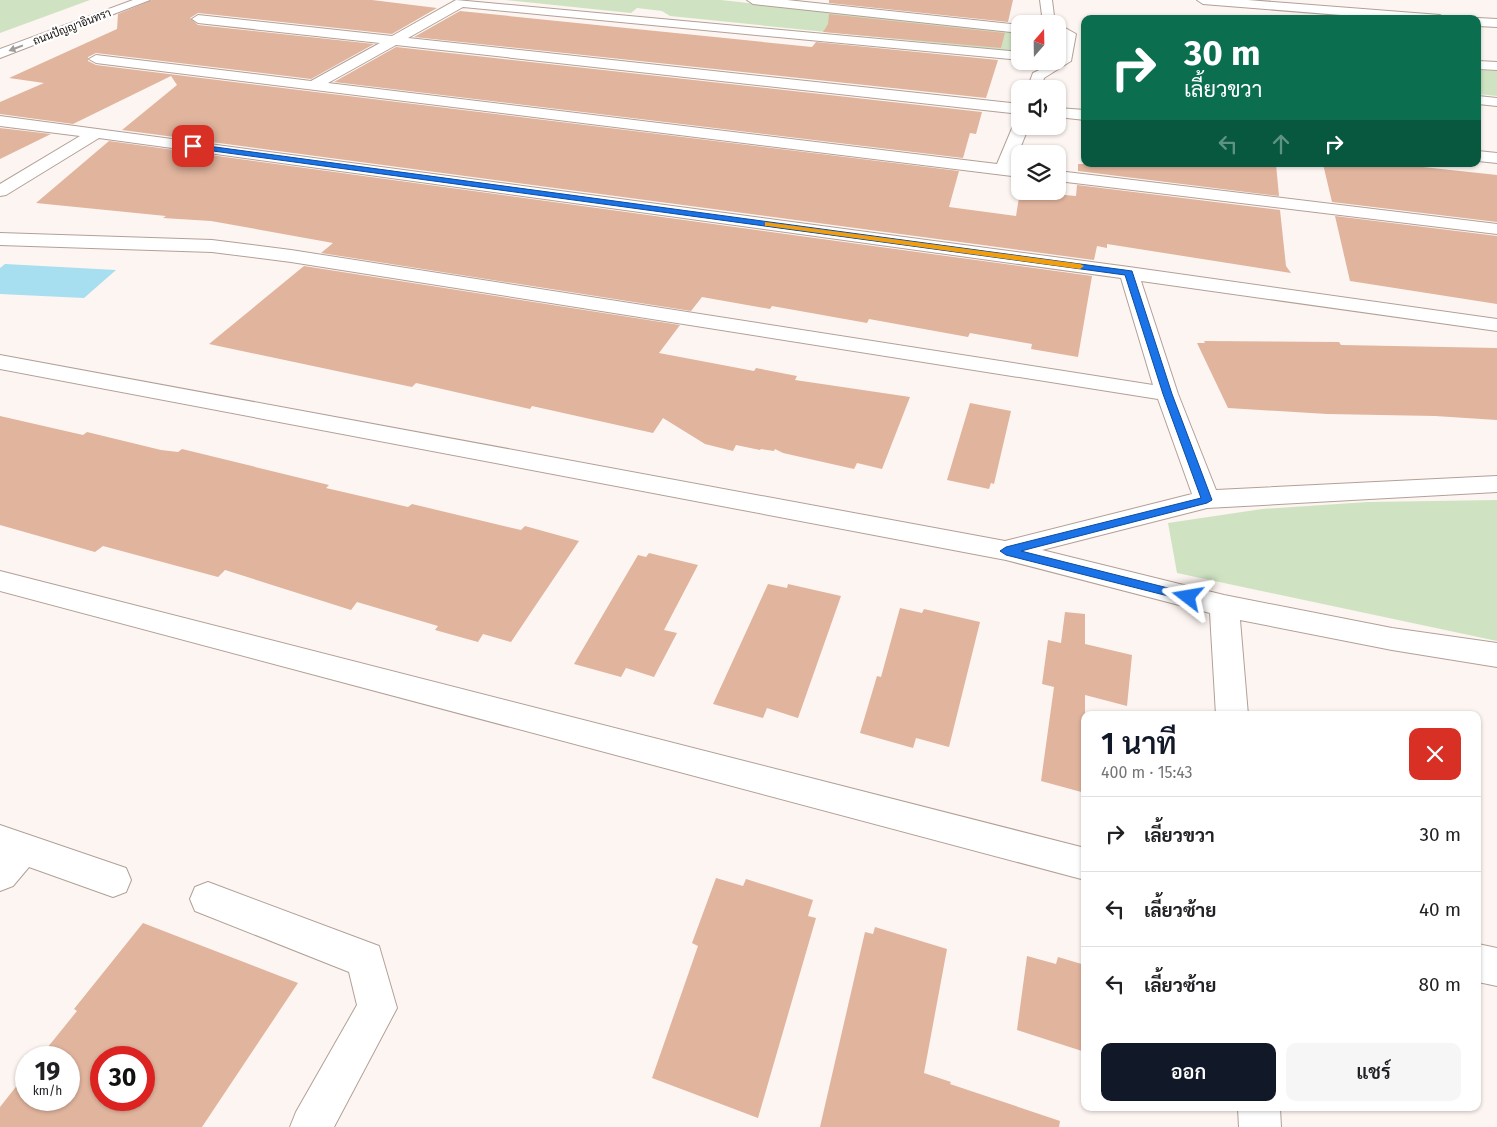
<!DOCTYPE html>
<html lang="th">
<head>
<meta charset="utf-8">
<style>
	:root { --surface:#fff; --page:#f6f6f6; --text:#202124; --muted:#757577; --line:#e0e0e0; --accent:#111827 }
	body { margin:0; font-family:"Fira Sans",Sarabun,sans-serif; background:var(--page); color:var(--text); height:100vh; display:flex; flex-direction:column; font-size:19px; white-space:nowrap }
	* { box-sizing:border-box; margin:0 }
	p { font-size:16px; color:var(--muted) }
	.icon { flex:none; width:28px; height:28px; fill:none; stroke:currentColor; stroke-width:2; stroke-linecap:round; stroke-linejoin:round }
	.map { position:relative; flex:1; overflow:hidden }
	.panel { position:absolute; left:1081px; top:711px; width:400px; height:400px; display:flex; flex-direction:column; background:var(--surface); border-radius:10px; box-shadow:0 1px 4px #0004 }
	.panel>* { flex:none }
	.hud { position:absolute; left:1081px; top:15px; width:400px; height:152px; border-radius:10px; box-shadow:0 1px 4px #0004; background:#0b6e4f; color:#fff; overflow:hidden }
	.needle { width:32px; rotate:20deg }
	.tools { position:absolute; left:1011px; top:15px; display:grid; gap:10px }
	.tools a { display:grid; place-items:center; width:55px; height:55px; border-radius:10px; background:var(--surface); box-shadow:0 1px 4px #0004; font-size:25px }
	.speed { position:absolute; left:15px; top:1046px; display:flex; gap:10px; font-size:25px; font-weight:700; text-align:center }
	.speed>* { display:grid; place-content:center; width:65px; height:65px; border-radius:50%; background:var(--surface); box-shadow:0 1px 4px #0004; line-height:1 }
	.speed small { font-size:12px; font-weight:400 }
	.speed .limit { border:8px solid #d22; background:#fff; color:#111 }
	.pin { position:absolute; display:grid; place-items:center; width:42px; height:42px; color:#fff; margin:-21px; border-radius:10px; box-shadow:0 2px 8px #0006 }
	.me { position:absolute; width:55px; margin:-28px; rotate:284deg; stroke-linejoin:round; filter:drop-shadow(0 0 4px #0008) }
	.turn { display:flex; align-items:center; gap:18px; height:105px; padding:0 20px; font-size:22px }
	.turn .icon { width:65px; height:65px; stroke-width:2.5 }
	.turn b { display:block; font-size:35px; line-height:42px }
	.lanes { display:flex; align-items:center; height:48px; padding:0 20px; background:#0003; justify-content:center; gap:25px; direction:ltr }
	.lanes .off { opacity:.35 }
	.round { display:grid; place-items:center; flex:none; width:52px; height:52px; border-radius:10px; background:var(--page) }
	.overview { display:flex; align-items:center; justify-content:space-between; height:85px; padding:0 20px }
	h1 { font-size:30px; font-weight:600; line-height:38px; color:var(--accent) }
	.cta { display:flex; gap:10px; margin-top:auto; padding:10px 20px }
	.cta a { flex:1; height:58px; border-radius:10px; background:var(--accent); color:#fff; font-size:20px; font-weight:600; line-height:58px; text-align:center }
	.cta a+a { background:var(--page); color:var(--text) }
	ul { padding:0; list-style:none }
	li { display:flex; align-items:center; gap:15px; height:75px; padding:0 20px; border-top:1px solid var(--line) }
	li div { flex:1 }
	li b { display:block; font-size:19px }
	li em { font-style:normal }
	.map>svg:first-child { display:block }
</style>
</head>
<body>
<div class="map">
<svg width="1497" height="1127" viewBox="0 0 1497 1127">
	<rect width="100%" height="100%" fill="#fdf5f1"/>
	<path fill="#cfe3c2" d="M 0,0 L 90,0 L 0,33 Z
		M 506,0 L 721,0 L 1017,33 L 1013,51 L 670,16 L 662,11 L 637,8 L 631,13 Z
		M 1478,70 L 1497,71 L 1497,96 L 1478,94 Z
		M 1497,500 L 1497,641 L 1177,573 L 1168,523 L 1262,509 L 1368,502 Z"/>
	<path fill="#a7def0" d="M 5,264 L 116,270 L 84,298 L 0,294 L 0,268 Z"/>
	<path fill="#e1b49d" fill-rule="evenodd" d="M 152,0 L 372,0 L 437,8 L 392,34 L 198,13 L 190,18 L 198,25 L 374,44 L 311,79 L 96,53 L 88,57 L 88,61 L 96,65 L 959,171 L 949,207 L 1016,216 L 1020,191 L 1076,196 L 1077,185 L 1280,210 L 1286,266 L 1291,273 L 1107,244 L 1107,248 L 1097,246 L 1094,260 L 122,130 L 177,85 L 171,76 L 73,124 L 0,114 L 0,102 L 44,83 L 9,78 L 117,29 L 118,14 Z
		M 829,0 L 1013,0 L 1008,22 L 829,3 Z
		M 460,11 L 812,47 L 816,42 L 998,60 L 986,98 L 414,37 Z
		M 829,14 L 1005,33 L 1001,48 L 823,32 L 828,24 Z
		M 396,47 L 982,112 L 976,134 L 970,133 L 963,158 L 334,82 Z
		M 0,128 L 51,134 L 0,159 Z
		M 109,141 L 1092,276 L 1078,357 L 1031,349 L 1032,344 L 970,333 L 968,337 L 869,319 L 867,323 L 772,306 L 770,309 L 702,297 L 691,311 L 321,253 L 333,243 L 211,221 L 163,218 L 166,216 L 36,203 Z
		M 1078,164 L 1276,164 L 1279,196 L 1078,171 Z
		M 1323,164 L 1395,164 L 1497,175 L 1497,222 L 1332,202 Z
		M 1335,216 L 1497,236 L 1497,304 L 1350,281 Z
		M 304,266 L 680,325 L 659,353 L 754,371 L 756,368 L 797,376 L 795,380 L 910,397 L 882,469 L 857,463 L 854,469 L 783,453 L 775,449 L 774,451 L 761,449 L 760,450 L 736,445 L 733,451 L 705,444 L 663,418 L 653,433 L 532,406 L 530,409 L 416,383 L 412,387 L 209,344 Z
		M 1204,341 L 1339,342 L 1341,345 L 1497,348 L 1497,420 L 1435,416 L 1327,414 L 1228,408 L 1197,343 L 1205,343 Z
		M 970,403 L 1011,411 L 994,484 L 991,483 L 989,489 L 947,480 Z
		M 0,416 L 83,435 L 87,432 L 161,450 L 178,452 L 182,449 L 329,485 L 326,488 L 408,507 L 412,504 L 521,530 L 525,526 L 579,541 L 511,642 L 483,634 L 478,642 L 435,630 L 438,626 L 357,602 L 351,610 L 225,570 L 218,577 L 103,546 L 95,552 L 0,525 Z
		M 649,553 L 698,565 L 664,630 L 677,633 L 654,677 L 626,668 L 621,677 L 574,664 L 638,555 L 646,557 Z
		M 768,584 L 787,588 L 788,584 L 841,596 L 798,718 L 767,708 L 763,718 L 713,704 Z
		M 900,608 L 922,613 L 924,609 L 980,622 L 949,747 L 916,738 L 913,748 L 860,733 L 877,676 L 881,677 Z
		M 1065,612 L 1085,614 L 1085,644 L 1132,655 L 1127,706 L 1085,695 L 1085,793 L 1041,781 L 1054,687 L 1042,684 L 1048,640 L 1061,643 Z
		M 716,878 L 743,886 L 746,879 L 813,900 L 808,916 L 816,918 L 758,1118 L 652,1078 L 698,946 L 692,943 Z
		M 143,923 L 298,983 L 202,1127 L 0,1127 L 0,1107 L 26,1074 L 26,1100 L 69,1100 L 69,1058 L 39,1058 L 77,1011 L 74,1009 ZM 101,1058 L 144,1058 L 144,1100 L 101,1100 Z
		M 875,927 L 947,949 L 924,1073 L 951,1082 L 950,1084 L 1060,1121 L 1059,1127 L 820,1127 L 865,932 L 873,934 Z
		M 1027,956 L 1056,964 L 1058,957 L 1085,965 L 1085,1052 L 1017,1030 Z"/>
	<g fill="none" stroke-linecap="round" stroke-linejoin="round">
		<defs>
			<path id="minor" d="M 133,0 L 150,0 L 0,58 L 0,49 Z
				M 456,0 L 1020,52 L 1020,60 L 463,7 L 408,38 L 1020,104 L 1020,114 L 396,45 L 328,83 L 997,164 L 1013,126 L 1020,122 L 1020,126 L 1029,126 L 1013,166 L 1020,167 L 1020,177 L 96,63 L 89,59 L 96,55 L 311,81 L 380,43 L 198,23 L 192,19 L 198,15 L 392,36 Z
				M 747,0 L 787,0 L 1020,25 L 1020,33 L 753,4 Z
				M 1040,0 L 1052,0 L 1055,24 L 1043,23 Z
				M 1197,0 L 1248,0 L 1440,15 L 1446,19 L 1390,19 L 1203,4 Z
				M 1478,18 L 1497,19 L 1497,27 L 1478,26 L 1476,19 Z
				M 1058,24 L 1076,34 L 1071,61 L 1044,78 L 1041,89 L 1027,89 L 1033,73 L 1058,61 L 1063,36 L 1058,33 Z
				M 1478,61 L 1497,62 L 1497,70 L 1478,69 Z
				M 1478,96 L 1497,98 L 1497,106 L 1478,104 Z
				M 1058,108 L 1085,110 L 1085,120 L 1058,117 Z
				M 0,116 L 1129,267 L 1497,319 L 1497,331 L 1141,281 L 1178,394 L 1216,490 L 1497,476 L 1497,492 L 1207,508 L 1042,550 L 1224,595 L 1392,628 L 1497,643 L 1497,667 L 1392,650 L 1240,620 L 1248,715 L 1216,715 L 1210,613 L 1006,560 L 0,369 L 0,355 L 1005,541 L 1192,494 L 1158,399 L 291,262 L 212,252 L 0,245 L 0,233 L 212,240 L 291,250 L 1153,385 L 1121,278 L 99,138 L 6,195 L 0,196 L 0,184 L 80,136 L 0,126 Z
				M 1478,151 L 1497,153 L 1497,163 L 1478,161 Z
				M 1058,171 L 1497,224 L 1497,234 L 1058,181 Z
				M 0,571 L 1085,848 L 1085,880 L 0,591 Z
				M 0,825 L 126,868 L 131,880 L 126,892 L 113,897 L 29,867 L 13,886 L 0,891 Z
				M 208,882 L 379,946 L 397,1008 L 334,1127 L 290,1127 L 296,1112 L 357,1005 L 349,972 L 195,911 L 190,899 L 195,887 Z
				M 1478,944 L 1497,948 L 1497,986 L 1478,982 Z
				M 1238,1108 L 1280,1108 L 1281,1127 L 1239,1127 Z"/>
		</defs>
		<use href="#minor" stroke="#b2a097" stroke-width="2"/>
		<use href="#minor" fill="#fff" fill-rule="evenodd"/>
	</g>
	<defs><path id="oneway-solid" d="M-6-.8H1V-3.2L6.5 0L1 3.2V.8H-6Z" transform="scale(1.25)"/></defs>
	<use fill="#a09d9c" href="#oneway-solid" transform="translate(16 48) rotate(159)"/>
	<path fill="#1a73e8" stroke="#114b97" d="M 193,144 L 1132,271 L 1172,394 L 1212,500 L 1207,503 L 1021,551 L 1188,593 L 1194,597 L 1188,601 L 1006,555 L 1000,551 L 1006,547 L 1201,498 L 1163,394 L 1125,275 L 191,148 Z"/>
	<path fill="#f59e0b" d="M 765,222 L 1080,264 L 1084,266 L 1080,269 L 768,226 L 765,226 Z"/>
	<g text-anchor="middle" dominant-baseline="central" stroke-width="4.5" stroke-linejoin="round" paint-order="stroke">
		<g font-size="11" fill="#110b08" stroke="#fff">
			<text transform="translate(72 27) rotate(-21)">ถนนปัญญาอินทรา</text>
		</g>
	</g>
</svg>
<div class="tools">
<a><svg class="needle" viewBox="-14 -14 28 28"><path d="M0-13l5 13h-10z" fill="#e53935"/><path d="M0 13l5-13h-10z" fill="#757577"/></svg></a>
<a><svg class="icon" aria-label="sound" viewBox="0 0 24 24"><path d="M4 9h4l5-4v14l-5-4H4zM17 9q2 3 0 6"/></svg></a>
<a><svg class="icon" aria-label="layers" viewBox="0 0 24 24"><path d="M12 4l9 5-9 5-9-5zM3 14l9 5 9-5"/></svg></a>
</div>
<div class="speed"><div>19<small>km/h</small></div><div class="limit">30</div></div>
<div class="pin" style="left:193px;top:146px;background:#d93025"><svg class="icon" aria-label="arrive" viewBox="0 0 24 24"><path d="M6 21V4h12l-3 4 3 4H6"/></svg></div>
<svg class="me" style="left:1188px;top:597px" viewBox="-20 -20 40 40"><path d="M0-17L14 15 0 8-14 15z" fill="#1a73e8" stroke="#fff" stroke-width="4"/></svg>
<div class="hud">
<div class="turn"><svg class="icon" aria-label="right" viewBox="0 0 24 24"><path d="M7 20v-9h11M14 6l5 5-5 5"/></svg><div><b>30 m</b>เลี้ยวขวา</div></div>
<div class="lanes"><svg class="icon off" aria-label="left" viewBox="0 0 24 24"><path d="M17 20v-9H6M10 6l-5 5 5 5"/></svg><svg class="icon off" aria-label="ahead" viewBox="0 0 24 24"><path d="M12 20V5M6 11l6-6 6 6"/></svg><svg class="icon" aria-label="right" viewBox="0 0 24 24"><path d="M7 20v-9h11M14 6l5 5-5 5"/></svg></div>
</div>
<section class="panel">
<div class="overview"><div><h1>1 นาที</h1><p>400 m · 15:43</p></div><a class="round" style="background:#d93025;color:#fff"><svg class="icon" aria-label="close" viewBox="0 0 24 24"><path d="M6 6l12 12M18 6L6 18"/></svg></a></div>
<ul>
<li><svg class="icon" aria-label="right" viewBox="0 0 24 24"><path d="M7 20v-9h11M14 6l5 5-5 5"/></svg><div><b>เลี้ยวขวา</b></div><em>30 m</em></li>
<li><svg class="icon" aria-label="left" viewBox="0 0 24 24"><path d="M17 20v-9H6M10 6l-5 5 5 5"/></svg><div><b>เลี้ยวซ้าย</b></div><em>40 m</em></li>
<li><svg class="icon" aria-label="left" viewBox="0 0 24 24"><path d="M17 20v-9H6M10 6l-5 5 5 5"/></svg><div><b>เลี้ยวซ้าย</b></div><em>80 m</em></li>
</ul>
<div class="cta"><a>ออก</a><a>แชร์</a></div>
</section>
</div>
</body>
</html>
